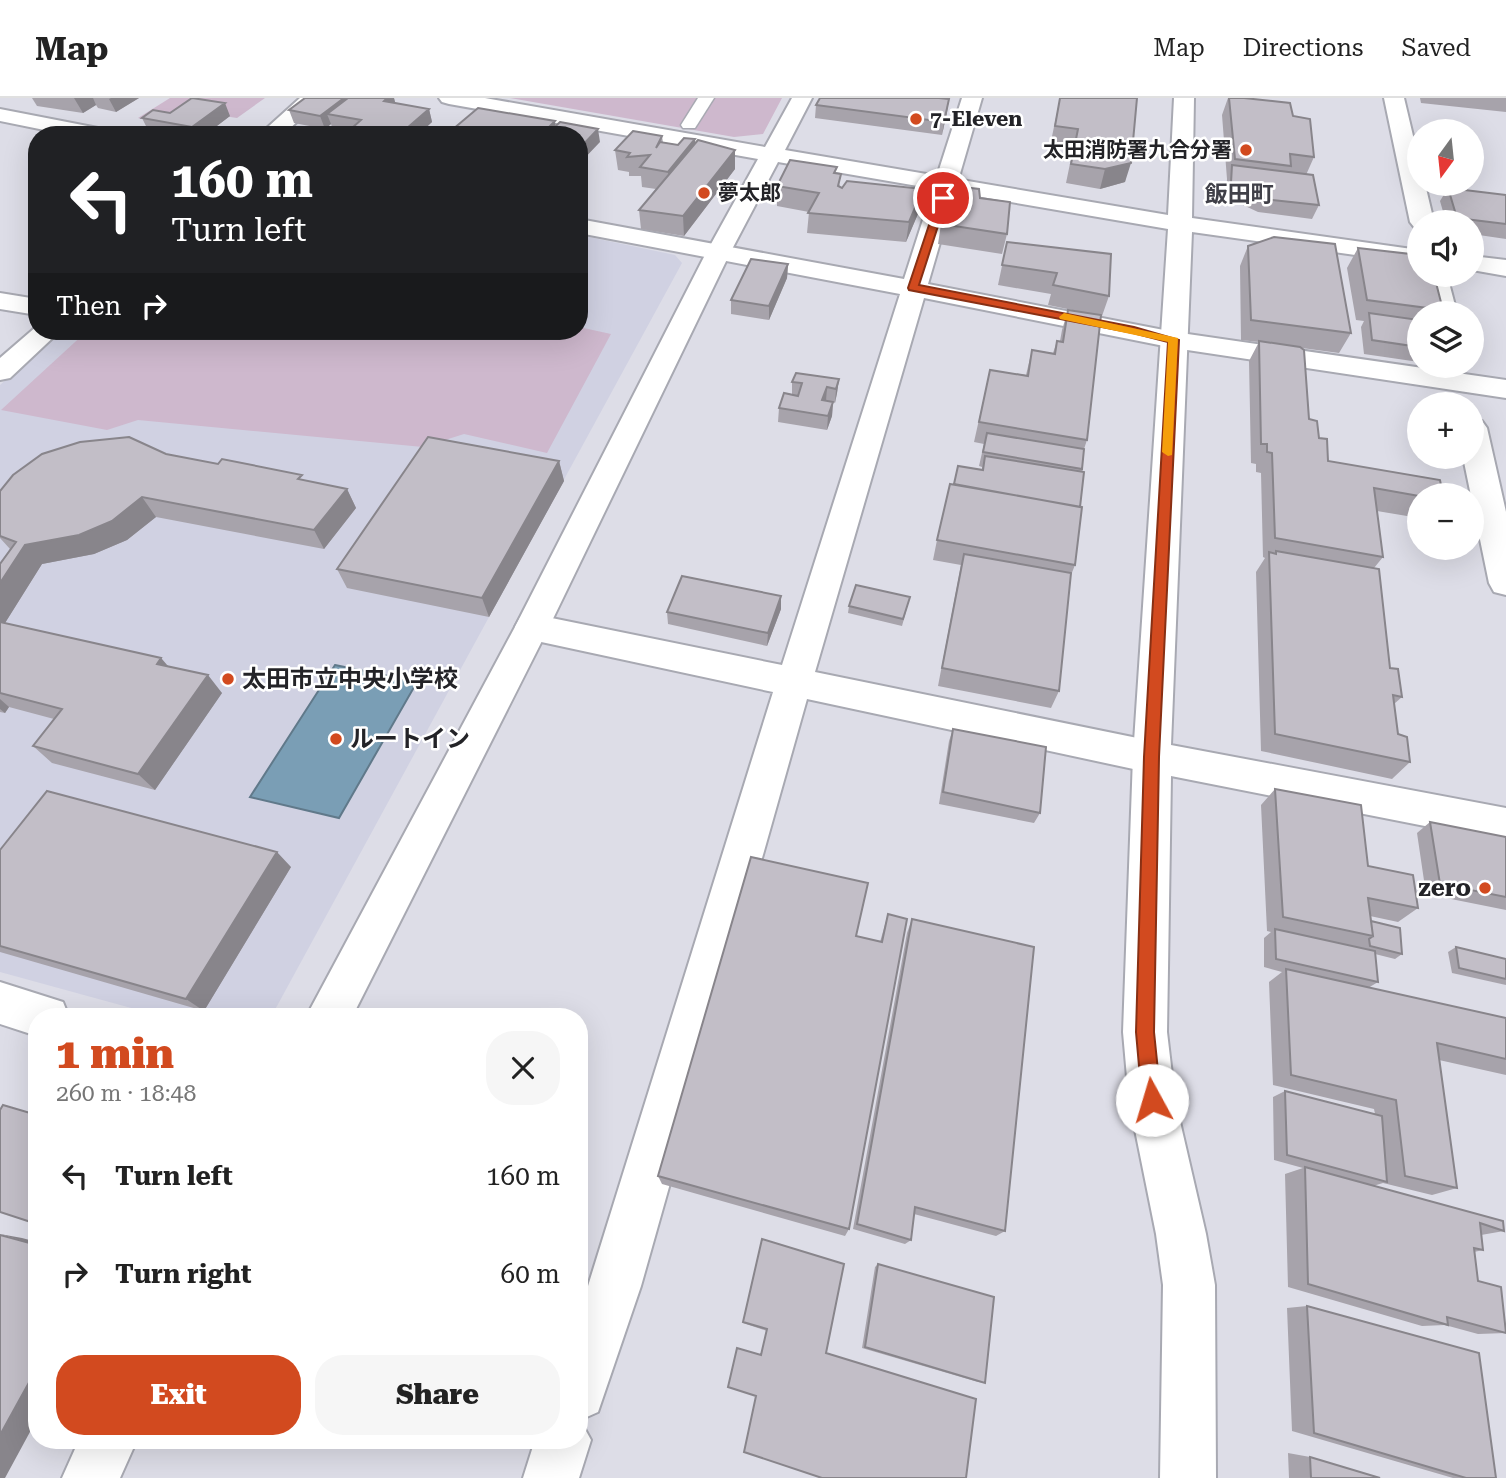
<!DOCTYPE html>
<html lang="en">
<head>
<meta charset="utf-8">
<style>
	:root { --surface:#fff; --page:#f6f6f6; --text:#222; --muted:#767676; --line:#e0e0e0; --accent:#d24a1f }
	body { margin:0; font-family:"Roboto Serif","Noto Sans JP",serif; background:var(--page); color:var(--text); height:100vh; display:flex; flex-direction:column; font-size:26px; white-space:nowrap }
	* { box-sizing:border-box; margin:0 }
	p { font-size:23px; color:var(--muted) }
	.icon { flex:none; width:38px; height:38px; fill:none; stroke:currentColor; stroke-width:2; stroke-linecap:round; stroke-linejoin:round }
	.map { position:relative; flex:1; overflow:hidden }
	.drawer { position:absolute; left:28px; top:910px; width:560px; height:441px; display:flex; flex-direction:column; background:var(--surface); border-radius:28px; box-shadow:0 7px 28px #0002 }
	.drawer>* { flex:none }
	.banner { position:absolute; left:28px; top:28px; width:560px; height:214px; border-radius:28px; box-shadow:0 7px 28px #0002; background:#202124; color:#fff; overflow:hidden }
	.needle { width:46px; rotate:195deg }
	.tools { position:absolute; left:1407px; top:21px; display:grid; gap:14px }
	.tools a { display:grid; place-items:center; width:77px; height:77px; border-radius:50%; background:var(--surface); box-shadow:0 7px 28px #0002; font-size:35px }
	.pin { position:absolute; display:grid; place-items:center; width:60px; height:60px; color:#fff; margin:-30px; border:4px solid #fff; border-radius:50%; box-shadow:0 2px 7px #0007 }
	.me { position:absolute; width:77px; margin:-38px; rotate:354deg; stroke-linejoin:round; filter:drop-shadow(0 0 5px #0008) }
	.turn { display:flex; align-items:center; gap:24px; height:147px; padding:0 28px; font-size:32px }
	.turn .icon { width:91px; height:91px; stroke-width:2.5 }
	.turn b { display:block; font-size:49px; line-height:60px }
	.then { display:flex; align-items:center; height:66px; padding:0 28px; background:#0003; gap:14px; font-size:26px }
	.round { display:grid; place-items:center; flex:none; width:74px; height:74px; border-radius:28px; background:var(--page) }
	.overview { display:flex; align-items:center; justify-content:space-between; height:119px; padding:0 28px }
	h1 { font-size:42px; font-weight:800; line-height:52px; color:var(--accent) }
	.action { display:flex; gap:14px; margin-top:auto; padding:14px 28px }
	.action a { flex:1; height:80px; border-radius:28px; background:var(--accent); color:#fff; font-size:28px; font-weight:800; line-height:80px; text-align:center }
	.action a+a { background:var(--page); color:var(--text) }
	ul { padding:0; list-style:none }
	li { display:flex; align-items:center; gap:21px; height:98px; padding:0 28px }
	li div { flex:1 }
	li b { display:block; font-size:26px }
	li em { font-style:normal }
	header { display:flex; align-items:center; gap:42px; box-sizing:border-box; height:98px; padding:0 35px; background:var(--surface); border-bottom:2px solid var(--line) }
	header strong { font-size:33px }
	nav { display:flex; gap:38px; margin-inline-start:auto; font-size:24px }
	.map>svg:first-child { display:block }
</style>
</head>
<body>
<header>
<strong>Map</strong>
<nav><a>Map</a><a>Directions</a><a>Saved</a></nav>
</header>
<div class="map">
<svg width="1506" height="1380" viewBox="0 0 1506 1380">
	<rect width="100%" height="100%" fill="#dddde7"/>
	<path fill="#d0d1e2" d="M 579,137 L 675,157 L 682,165 L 271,919 L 164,919 L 0,874 L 0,287 L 61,233 L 579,233 Z"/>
	<path fill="#ceb8cd" d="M 170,0 L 265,0 L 237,20 L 198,14 L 159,25 L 138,20 Z
		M 510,0 L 782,0 L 763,36 L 734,39 Z
		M 579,229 L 611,236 L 547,355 L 464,336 L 423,349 L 138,322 L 107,332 L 1,312 L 87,233 L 579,233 Z"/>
	<path fill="#7a9eb5" stroke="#60798a" stroke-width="2" d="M 335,567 L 417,584 L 339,720 L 250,699 Z"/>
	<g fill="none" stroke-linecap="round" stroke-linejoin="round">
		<defs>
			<path id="pedestrian" d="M 698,0 L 714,0 L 695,30 L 683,30 L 681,27 Z"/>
			<path id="minor" d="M 300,0 L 322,0 L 283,37 L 259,37 Z
				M 962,0 L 982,0 L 928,186 L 1174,234 L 1506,282 L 1506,300 L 1174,250 L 924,200 L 815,574 L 1152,643 L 1165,648 L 1171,659 L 1165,670 L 1152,675 L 807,601 L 641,1188 L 598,1314 L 580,1322 L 591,1342 L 579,1380 L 523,1380 L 535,1342 L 579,1342 L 579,1217 L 773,594 L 532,542 L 520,538 L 515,529 L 520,520 L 532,516 L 782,567 L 900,196 L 579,135 L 579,121 L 904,181 Z
				M 1384,0 L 1404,0 L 1419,63 L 1419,86 L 1425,86 L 1434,124 L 1419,124 L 1419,130 L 1414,129 L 1410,124 Z
				M 0,11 L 103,31 L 111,32 L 114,37 L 69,37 L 0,23 Z
				M 1423,177 L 1447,177 L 1457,215 L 1431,215 Z
				M 0,195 L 37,201 L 37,217 L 0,211 Z
				M 37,228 L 37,233 L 60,233 L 10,280 L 0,282 L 0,260 Z
				M 1472,321 L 1482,323 L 1487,330 L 1506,414 L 1506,497 L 1494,494 L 1489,485 L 1463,359 L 1472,359 Z
				M 0,884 L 63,904 L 69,919 L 37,919 L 37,938 L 0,926 Z"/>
			<path id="tertiary" d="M 439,0 L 485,0 L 765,49 L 792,0 L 812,0 L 785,52 L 1168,117 L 1174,0 L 1194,0 L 1192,120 L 1419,152 L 1419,166 L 1192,134 L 1171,647 L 1506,710 L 1506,744 L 1171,678 L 1167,934 L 1175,1002 L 1206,1136 L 1215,1187 L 1216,1380 L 1160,1380 L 1163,1187 L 1156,1136 L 1129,1002 L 1123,934 L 1133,659 L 1168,131 L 778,64 L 730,155 L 549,529 L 352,919 L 306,919 L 515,529 L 706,155 L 758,61 L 449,6 L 442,4 Z
				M 1472,158 L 1506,162 L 1506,178 L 1472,172 Z
				M 79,1342 L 137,1342 L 120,1380 L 62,1380 Z"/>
		</defs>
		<use href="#pedestrian" stroke="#a8a9b2" stroke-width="3"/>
		<use href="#minor" stroke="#a8a9b2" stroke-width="4"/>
		<use href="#tertiary" stroke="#a8a9b2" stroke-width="4"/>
		<use href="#pedestrian" fill="#fff" fill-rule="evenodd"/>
		<use href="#minor" fill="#fff" fill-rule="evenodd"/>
		<use href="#tertiary" fill="#fff" fill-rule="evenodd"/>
	</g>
	<path fill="#a7a3ab" d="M 32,0 L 139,0 L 116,14 L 98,10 L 96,7 L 83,15 L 37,8 Z
		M 305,0 L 394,0 L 395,5 L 429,11 L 432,24 L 418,37 L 354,37 L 353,33 L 332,29 L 331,26 L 325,31 L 294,25 L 289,12 Z
		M 1060,0 L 1137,0 L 1125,84 L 1100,91 L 1066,85 L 1073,51 L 1050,48 Z
		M 1228,0 L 1244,0 L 1293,18 L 1314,59 L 1306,77 L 1319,107 L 1312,121 L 1258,114 L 1226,99 L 1227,81 L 1222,17 Z
		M 1420,0 L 1506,0 L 1506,14 L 1421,5 Z
		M 816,7 L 947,14 L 942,37 L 815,20 Z
		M 170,15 L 230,18 L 205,37 L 167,37 L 149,34 L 142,20 Z
		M 662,38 L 663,45 L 678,47 L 695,45 L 735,71 L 684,138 L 641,131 L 639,112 L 656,91 L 642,89 L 641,78 L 629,78 L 629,74 L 618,72 L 615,52 Z
		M 836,76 L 840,89 L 920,111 L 906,144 L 807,135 L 809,114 L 777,108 L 777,88 Z
		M 1448,90 L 1506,97 L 1506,141 L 1472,136 L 1472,124 L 1446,124 L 1440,103 Z
		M 980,100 L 1007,136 L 1002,156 L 938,146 L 941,126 Z
		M 1007,144 L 1109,198 L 1102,218 L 1101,218 L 1087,342 L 1084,351 L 1075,467 L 1071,477 L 1059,593 L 1051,610 L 938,588 L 961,467 L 933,462 L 937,442 L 954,387 L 982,372 L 982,369 L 979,368 L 984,346 L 974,344 L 990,272 L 1026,277 L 1032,252 L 1053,255 L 1057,243 L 1060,243 L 1062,232 L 1068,212 L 1082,214 L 1048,207 L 1051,196 L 998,187 Z
		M 1248,148 L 1351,235 L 1339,255 L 1302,250 L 1309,321 L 1319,340 L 1328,363 L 1419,397 L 1419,420 L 1377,413 L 1383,459 L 1374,470 L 1390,570 L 1402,599 L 1394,606 L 1398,636 L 1410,664 L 1392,681 L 1261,653 L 1256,474 L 1265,460 L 1263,459 L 1261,375 L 1256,374 L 1256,366 L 1251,365 L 1249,263 L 1259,244 L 1241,242 L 1240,168 Z
		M 1358,150 L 1443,212 L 1440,215 L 1419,215 L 1419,264 L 1364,256 L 1361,229 L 1364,223 L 1356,222 L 1347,170 Z
		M 788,166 L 787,180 L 769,222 L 731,216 L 731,202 Z
		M 839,281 L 837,295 L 835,305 L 833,304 L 832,318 L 827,332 L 778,324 L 779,310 L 792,297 L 792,284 Z
		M 166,356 L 347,391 L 356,410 L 324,451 L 156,419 L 127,442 L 94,456 L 42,466 L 5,525 L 161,560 L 169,569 L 222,595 L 155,692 L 52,665 L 33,648 L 54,621 L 9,609 L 5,615 L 0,614 L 0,466 L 10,451 L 0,440 L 0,393 Z
		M 559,363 L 564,383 L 489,519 L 347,490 L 337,471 Z
		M 910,499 L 902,528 L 848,515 L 849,508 Z
		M 781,511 L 767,548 L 668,526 L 667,514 Z
		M 953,631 L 1040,715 L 1034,725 L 939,706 L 949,643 Z
		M 1275,691 L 1418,810 L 1398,824 L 1370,818 L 1371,823 L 1402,856 L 1395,861 L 1375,856 L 1378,884 L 1368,890 L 1506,920 L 1506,977 L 1439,962 L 1457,1090 L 1432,1097 L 1383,1085 L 1373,1088 L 1504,1133 L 1481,1137 L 1483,1152 L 1474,1154 L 1478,1183 L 1506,1235 L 1478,1236 L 1445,1227 L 1422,1228 L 1288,1189 L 1285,1076 L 1303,1070 L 1274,1062 L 1273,999 L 1285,993 L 1375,1016 L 1374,1011 L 1273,987 L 1269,884 L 1282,874 L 1264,869 L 1264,840 L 1271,834 L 1267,833 L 1261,707 Z
		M 1430,724 L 1506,739 L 1506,812 L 1426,796 L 1417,735 Z
		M 0,752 L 291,769 L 204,913 L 0,854 Z
		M 888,816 L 849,1131 L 845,1138 L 662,1086 L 658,1078 L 856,838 L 880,844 Z
		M 912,821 L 1005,1133 L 996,1138 L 914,1116 L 911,1142 L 905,1146 L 853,1131 L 907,835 Z
		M 1456,849 L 1506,861 L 1506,887 L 1452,875 L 1448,854 Z
		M 844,1166 L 756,1298 L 767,1233 L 743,1225 L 743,1224 Z
		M 878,1166 L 985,1285 L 978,1284 L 862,1250 L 875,1169 Z
		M 1307,1208 L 1496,1380 L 1453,1380 L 1292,1333 L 1287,1210 Z
		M 1288,1355 L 1310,1359 L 1380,1380 L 1289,1380 Z"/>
	<path fill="#88858b" d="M 74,0 L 93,0 L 96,7 L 83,15 Z
		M 111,0 L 139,0 L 116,14 L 109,1 Z
		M 344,0 L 350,0 L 327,16 L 331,26 L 325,31 L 320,18 Z
		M 387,0 L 394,0 L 396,8 L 384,3 Z
		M 949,1 L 947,14 L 942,37 L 944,24 Z
		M 225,5 L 230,18 L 205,37 L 196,37 L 192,29 Z
		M 429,11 L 432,24 L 418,37 L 399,37 Z
		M 555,23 L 556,37 L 541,37 Z
		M 598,31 L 600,44 L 579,66 L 579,51 Z
		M 695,41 L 696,61 L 670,93 L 668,74 Z
		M 735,52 L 735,71 L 684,138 L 683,118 Z
		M 1131,65 L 1125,84 L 1100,91 L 1105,71 Z
		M 923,91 L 920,111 L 906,144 L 909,124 Z
		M 788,166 L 787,180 L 769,222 L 769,208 Z
		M 839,281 L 837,295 L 835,305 L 836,291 Z
		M 827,289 L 826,303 L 822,302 Z
		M 833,304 L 832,318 L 827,332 L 828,318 Z
		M 559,363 L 564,383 L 489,519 L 482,500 Z
		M 347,391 L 356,410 L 324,451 L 314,432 Z
		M 142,399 L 156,419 L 127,442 L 94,456 L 42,466 L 0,533 L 0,485 L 25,447 Z
		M 781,498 L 781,511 L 767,548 L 768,535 Z
		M 161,560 L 176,578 L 157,566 Z
		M 208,577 L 222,595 L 155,692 L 138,676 Z
		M 0,601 L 9,609 L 5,615 L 0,611 Z
		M 277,754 L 291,769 L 204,913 L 186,901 Z
		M 0,1136 L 22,1140 L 37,1144 L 37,1147 Z
		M 37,1270 L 37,1321 L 5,1380 L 0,1380 L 0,1337 Z"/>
	<path fill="#c2bec7" stroke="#88858b" stroke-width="2" d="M 192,0 L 225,5 L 192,29 L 142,20 L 153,12 L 170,15 Z
		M 305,0 L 344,0 L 320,18 L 289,12 Z
		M 348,0 L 387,0 L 384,3 L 429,11 L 399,37 L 388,37 L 352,30 L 361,22 L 327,16 Z
		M 820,0 L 939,0 L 949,1 L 944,24 L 816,7 Z
		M 1060,0 L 1137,0 L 1131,65 L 1105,71 L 1071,66 L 1078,31 L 1055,28 Z
		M 1229,0 L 1244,0 L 1290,5 L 1293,18 L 1310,21 L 1314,59 L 1290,56 L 1291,68 L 1235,61 Z
		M 478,10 L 555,23 L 541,37 L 446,37 Z
		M 560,24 L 598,31 L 579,51 L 579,37 L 546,37 Z
		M 633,33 L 662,38 L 656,50 L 660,44 L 678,47 L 684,40 L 695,41 L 668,74 L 640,69 L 650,57 L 627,59 L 630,55 L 615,52 Z
		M 698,42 L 735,52 L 683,118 L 639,112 Z
		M 790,62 L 837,69 L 834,75 L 841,76 L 838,88 L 842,90 L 847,83 L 923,91 L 909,124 L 808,115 L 819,95 L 777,88 Z
		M 1232,67 L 1313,77 L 1319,107 L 1264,101 L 1231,85 Z
		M 954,88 L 979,91 L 980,100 L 1010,104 L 1007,136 L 941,126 Z
		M 1448,90 L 1506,97 L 1506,126 L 1457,120 Z
		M 1274,139 L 1335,146 L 1351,235 L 1251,222 L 1248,148 Z
		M 1007,144 L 1111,156 L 1109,198 L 1053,187 L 1057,175 L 1002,167 Z
		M 1358,150 L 1419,157 L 1419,177 L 1434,177 L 1443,212 L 1367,202 Z
		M 751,161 L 788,166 L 769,208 L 731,202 Z
		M 1068,212 L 1101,217 L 1087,342 L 979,324 L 990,272 L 1028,278 L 1032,252 L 1055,256 L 1057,243 L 1063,244 Z
		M 1369,215 L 1419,222 L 1419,249 L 1372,242 Z
		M 1259,243 L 1300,249 L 1304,252 L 1309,321 L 1317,323 L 1319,340 L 1327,341 L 1328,363 L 1440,382 L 1443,397 L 1419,398 L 1374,390 L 1383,459 L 1275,440 L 1272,355 L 1267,354 L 1267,346 L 1261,346 Z
		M 796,275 L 839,281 L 836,291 L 827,289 L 822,302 L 833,304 L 828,318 L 779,310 L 784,295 L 798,298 L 802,285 L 792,284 Z
		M 987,335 L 1084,351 L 1082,371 L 983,354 Z
		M 129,339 L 166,356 L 218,366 L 222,361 L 302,377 L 298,381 L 347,391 L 314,432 L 142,399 L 112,423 L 79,437 L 25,447 L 0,485 L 0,466 L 16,444 L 0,438 L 0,393 L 13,377 L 42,356 L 80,344 Z
		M 428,339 L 559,363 L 482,500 L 337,471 Z
		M 985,358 L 1084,374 L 1080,409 L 954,386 L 958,368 L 983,372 Z
		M 950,386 L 1082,409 L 1075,467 L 937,442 Z
		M 1276,453 L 1379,471 L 1390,570 L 1398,571 L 1402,599 L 1393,597 L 1398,636 L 1407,639 L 1410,664 L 1275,636 L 1269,454 L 1276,456 Z
		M 964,456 L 1071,475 L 1059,593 L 942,570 Z
		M 682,478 L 781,498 L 768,535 L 667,514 Z
		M 856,487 L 910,499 L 903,521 L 849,508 Z
		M 0,524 L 161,560 L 157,566 L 208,577 L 138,676 L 33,648 L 62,611 L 0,595 Z
		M 953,631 L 1046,649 L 1040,715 L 943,694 Z
		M 1275,691 L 1361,707 L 1368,768 L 1413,777 L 1418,810 L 1368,800 L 1373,838 L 1283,819 Z
		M 47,693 L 277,754 L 186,901 L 0,848 L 0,752 Z
		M 1430,724 L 1506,739 L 1506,799 L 1440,786 Z
		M 751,759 L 868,785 L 856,838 L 882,844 L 888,816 L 907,821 L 849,1131 L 658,1078 Z
		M 912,821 L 1034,849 L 1005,1133 L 915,1109 L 911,1142 L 857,1126 Z
		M 1371,823 L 1400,830 L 1402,856 L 1370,848 L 1369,841 L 1373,838 Z
		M 1275,831 L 1375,853 L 1378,884 L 1276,861 Z
		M 1456,849 L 1506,861 L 1506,881 L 1459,870 Z
		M 1286,871 L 1506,920 L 1506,961 L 1437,945 L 1457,1090 L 1405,1078 L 1396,1002 L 1291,977 Z
		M 1285,993 L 1382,1018 L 1387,1084 L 1287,1057 Z
		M 3,1007 L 37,1017 L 37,1126 L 0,1114 L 0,1012 Z
		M 1305,1069 L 1503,1123 L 1504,1133 L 1480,1125 L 1483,1152 L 1474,1150 L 1478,1183 L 1501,1189 L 1506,1235 L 1447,1219 L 1448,1227 L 1308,1186 Z
		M 0,1137 L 37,1147 L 37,1270 L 0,1337 Z
		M 762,1141 L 844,1166 L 826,1255 L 976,1301 L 966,1380 L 822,1380 L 744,1354 L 756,1298 L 728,1289 L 737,1250 L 761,1257 L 767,1231 L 743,1224 Z
		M 878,1166 L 994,1199 L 985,1285 L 865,1249 Z
		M 1307,1208 L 1479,1255 L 1496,1380 L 1466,1380 L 1314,1335 Z
		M 1310,1359 L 1380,1380 L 1311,1380 Z"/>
	<path fill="#d24a1f" stroke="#883014" stroke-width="2" d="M 943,97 L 947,100 L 919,187 L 1134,229 L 1179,242 L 1159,659 L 1154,934 L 1161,1002 L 1159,1009 L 1152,1012 L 1145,1009 L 1142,1002 L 1136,934 L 1144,659 L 1168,244 L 1133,235 L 909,192 L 908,190 L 938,100 Z"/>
	<path fill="#f59e0b" d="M 1064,215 L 1178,240 L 1172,357 L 1168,358 L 1162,354 L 1168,244 L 1060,221 L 1059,219 Z"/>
	<g fill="#d24a1f" stroke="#fff" stroke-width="2.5">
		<circle cx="916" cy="21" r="7"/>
		<circle cx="1246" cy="52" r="7"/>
		<circle cx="704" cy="95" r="7"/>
		<circle cx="228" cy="581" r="7"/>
		<circle cx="336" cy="641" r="7"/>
		<circle cx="1485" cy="790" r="7"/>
	</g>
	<g text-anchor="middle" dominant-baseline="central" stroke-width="5" stroke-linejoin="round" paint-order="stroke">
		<g font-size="21" font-weight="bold" fill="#232327" stroke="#fff" text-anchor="start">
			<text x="930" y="21">7-Eleven</text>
			<text x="1232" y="52" text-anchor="end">太田消防署九合分署</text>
			<text x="718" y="95">夢太郎</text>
		</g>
		<g font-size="23" font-weight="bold" fill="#404048" stroke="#fff">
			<text x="1239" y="96">飯田町</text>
		</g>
		<g font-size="24" font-weight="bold" fill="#232327" stroke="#fff" text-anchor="start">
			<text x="242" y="581">太田市立中央小学校</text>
			<text x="350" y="641">ルートイン</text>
			<text x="1471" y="790" text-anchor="end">zero</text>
		</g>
	</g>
</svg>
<div class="tools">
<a><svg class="needle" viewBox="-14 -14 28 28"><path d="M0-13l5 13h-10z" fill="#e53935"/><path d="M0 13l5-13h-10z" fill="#767676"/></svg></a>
<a><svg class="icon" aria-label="sound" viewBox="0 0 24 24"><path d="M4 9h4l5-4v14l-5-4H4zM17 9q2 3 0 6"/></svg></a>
<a><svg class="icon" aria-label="layers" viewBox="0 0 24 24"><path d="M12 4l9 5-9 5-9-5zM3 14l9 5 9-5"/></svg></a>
<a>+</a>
<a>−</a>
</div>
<div class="pin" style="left:943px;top:100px;background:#d93025"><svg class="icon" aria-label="arrive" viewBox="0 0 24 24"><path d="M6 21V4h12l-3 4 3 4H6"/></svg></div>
<svg class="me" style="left:1152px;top:1002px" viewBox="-20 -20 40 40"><circle r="19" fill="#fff"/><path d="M0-13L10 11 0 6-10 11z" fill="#d24a1f"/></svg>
<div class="banner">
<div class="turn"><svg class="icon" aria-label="left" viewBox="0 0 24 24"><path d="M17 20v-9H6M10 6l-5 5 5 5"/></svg><div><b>160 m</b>Turn left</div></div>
<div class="then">Then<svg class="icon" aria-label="right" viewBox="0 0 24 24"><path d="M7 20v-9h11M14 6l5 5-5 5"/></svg></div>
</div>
<section class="drawer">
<div class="overview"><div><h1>1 min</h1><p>260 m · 18:48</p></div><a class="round"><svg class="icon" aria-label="close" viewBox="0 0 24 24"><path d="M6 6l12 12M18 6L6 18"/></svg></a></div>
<ul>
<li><svg class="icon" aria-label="left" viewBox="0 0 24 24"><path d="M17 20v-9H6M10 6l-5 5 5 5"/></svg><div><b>Turn left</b></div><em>160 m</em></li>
<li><svg class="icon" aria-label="right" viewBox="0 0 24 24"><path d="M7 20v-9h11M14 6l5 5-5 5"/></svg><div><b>Turn right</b></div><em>60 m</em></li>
</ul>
<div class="action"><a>Exit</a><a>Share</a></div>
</section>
</div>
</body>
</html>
